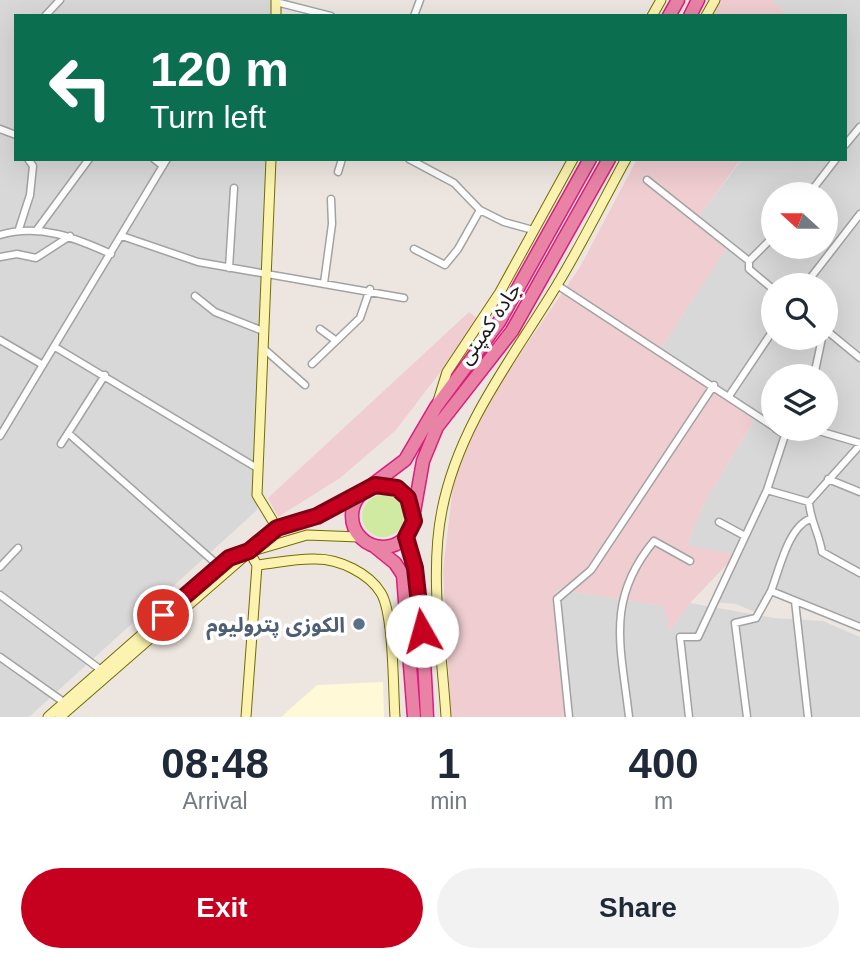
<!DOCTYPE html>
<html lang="en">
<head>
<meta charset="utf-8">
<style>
	:root { --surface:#fff; --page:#f2f2f3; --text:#1f2937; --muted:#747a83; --accent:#c6001f }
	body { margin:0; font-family:Arial,"Noto Sans Arabic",sans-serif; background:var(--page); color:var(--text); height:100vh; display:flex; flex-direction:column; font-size:26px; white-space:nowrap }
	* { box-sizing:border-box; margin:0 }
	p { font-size:23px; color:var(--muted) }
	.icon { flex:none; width:38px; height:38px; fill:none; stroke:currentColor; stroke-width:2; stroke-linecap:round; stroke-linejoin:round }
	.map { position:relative; height:717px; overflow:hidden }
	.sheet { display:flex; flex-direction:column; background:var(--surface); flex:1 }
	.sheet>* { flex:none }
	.banner { position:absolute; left:14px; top:14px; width:833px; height:147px; border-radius:0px; box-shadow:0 7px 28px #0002; background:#0b6e4f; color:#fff; overflow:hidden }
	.needle { width:46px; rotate:291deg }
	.buttons { position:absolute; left:761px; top:182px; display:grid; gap:14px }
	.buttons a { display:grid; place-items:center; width:77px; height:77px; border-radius:50%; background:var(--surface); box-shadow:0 7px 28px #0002; font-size:35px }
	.pin { position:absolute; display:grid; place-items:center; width:60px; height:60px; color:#fff; margin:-30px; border:4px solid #fff; border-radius:50%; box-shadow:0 2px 7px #0007 }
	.me { position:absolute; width:77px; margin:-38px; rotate:353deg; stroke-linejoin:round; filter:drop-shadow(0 0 5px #0008) }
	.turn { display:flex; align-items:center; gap:24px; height:147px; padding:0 21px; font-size:32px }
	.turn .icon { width:91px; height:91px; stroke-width:2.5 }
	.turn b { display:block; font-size:49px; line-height:60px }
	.eta { display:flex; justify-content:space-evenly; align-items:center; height:119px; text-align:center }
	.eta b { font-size:42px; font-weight:600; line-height:49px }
	.button { display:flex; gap:14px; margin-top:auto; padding:14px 21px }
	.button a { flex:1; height:80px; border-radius:42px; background:var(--accent); color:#fff; font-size:28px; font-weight:600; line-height:80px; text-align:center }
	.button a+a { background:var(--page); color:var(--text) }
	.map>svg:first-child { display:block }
</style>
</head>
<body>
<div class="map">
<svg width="860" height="717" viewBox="0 0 860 717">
	<rect width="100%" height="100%" fill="#ede6e0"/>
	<path fill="#d9d8d8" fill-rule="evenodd" d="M 0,0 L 277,0 L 277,16 L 16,16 L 16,159 L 271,159 L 257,510 L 29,717 L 0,717 Z
		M 771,0 L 860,0 L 860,631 L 770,590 L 757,613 L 736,604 L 712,602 L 735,556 L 687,545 L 704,503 L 754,421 L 660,350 L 729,244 L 698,218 L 739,163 L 747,159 L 845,159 L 845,16 L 789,16 ZM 774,194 L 826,194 L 826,247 L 774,247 ZM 774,285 L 826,285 L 826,338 L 774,338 ZM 774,376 L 826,376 L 826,429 L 774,429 Z
		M 557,589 L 664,606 L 670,631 L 690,603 L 774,618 L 823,621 L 860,637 L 860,717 L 571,717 Z"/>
	<path fill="#efcdd1" d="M 714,0 L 771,0 L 789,16 L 708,16 Z
		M 637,159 L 747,159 L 738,163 L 699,217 L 729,244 L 660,350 L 754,421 L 704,503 L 687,545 L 737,554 L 690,603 L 670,631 L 663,606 L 557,589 L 571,717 L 451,717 L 443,571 L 458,444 L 580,267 Z
		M 469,312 L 480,320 L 396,430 L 340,478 L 278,517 L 268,498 Z"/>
	<path fill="#fff9d7" d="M 383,682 L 384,717 L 281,717 L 317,685 Z"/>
	<path fill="#d1eaa2" d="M362 516a21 21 0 1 1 42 0a21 21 0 1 1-42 0Z"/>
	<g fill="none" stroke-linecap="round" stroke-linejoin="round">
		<defs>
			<path id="street" d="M 276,2 L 331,16
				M 45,16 L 60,0
				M 414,16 L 420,0
				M 0,129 L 16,135
				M 845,145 L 860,127
				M 154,159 L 163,166
				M 409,159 L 454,183 L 480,210 L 504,222 L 533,230
				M 338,172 L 342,159
				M 647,180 L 749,261 L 774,236
				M 809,194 L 836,159
				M 19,229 L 30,195 L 33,166 L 28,159
				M 36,231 L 89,159
				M 0,235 C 39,223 76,238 111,254
				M 122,236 L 198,262 L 404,298
				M 414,249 L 445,265 L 458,249 L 480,210
				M 0,257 L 17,254 L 36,258 L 70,236
				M 749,261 L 749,269 L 774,290
				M 229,268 L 234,188
				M 324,283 L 332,224 L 331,199
				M 557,285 L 774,427
				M 805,285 L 860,214
				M 195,296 L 215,312 L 263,331
				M 320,329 L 335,340
				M 826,330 L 860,358
				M 0,340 L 43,365
				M 55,347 L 257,468
				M 263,348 L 305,385
				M 312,364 L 360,318 L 370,289
				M 814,376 L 822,338
				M 729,396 L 774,329
				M 812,429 L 860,443
				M 68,433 L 219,566
				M 0,436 L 167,159
				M 61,444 L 105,375
				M 828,479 L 860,492
				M 767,490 L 809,502 L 860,445
				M 809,502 C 810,520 819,533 822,552 L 860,573
				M 719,522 L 745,536
				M 0,567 L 18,548
				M 771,591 C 779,571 788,527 810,519
				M 0,595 L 101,670
				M 795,601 L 808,717
				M 0,657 L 65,703
				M 569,717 L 557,599 L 591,570 L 714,385
				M 629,717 C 621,647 605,600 654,541 L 690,561
				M 689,717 L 680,637 L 698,637 L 767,490 L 785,435 L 776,429
				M 747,717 L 735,623 L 756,618 L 771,591 L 860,627"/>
			<path id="secondary" d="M 276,16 L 276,0
				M 652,16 L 661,0
				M 706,16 L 715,0
				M 271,159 L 257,495 L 277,528
				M 438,401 L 447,372 L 500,292 L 573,159
				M 257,565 C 276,563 297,558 316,559 C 339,559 369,573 381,593 C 394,614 393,690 395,717
				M 48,717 L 229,558 L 307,535 L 359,537
				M 60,717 L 277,528 L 317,516 L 359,495
				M 246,717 L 257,565 L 249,551
				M 446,717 C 442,652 429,574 442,510 C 459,424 513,358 557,285 C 582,244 603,201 626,159"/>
			<path id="highway" d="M 669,16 L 678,0
				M 690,16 L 698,0
				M352 516a31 31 0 1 1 62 0a31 31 0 1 1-62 0Z
				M 368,488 L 405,460 L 436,407 L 499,322 L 590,159
				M 414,512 L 423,461 L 437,427 L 512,331 L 609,159
				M 406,537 C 422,596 424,656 427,717
				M 374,546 L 395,563 L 403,575 L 414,717"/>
		</defs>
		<use href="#street" stroke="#a2a2a2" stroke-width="9"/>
		<use href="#secondary" stroke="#736d01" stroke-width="11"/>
		<use href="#highway" stroke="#db1d7c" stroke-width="15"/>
		<use href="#street" stroke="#fff" stroke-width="6"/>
		<use href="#secondary" stroke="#fbf3af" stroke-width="9"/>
		<use href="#highway" stroke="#e983a6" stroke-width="12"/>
	</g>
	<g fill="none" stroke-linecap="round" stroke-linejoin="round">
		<defs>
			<path id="route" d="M 163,615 L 229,558 L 249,551 L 277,528 L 317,516 L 375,485 L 397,488 L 408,498 L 414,521 L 406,537 L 415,568 L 422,631"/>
		</defs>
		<use href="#route" stroke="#810014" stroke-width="18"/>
		<use href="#route" stroke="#c6001f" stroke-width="12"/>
	</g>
	<circle fill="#5c6f8a" stroke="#fff" stroke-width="2.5" cx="359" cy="624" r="7"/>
	<g text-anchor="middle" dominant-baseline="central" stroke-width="7" stroke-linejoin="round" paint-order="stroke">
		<g font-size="21" fill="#1b1b1b" stroke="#fff">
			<text transform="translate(489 323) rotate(-55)">جاده کمپنی</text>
		</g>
		<g font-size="21" font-weight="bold" fill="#4e5e75" stroke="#fff" text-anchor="end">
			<text x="345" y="624">الکوزی پترولیوم</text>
		</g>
	</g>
</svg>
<div class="buttons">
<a><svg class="needle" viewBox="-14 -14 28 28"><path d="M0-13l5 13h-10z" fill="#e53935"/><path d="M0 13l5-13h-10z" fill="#747a83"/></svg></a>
<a><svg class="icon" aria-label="search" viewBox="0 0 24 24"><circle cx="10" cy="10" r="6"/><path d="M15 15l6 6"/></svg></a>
<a><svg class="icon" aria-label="layers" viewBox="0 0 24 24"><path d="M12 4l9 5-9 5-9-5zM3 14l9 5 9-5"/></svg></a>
</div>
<div class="pin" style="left:163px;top:615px;background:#d93025"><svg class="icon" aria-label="arrive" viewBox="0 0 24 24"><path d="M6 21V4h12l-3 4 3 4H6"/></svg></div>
<svg class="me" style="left:422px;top:631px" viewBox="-20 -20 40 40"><circle r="19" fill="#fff"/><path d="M0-13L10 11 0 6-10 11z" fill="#c6001f"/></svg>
<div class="banner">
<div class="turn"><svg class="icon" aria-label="left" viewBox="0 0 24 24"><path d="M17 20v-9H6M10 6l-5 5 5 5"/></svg><div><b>120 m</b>Turn left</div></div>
</div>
</div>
<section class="sheet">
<div class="eta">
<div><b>08:48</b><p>Arrival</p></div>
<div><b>1</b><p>min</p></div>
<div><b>400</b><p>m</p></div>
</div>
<div class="button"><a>Exit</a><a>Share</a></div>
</section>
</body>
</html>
